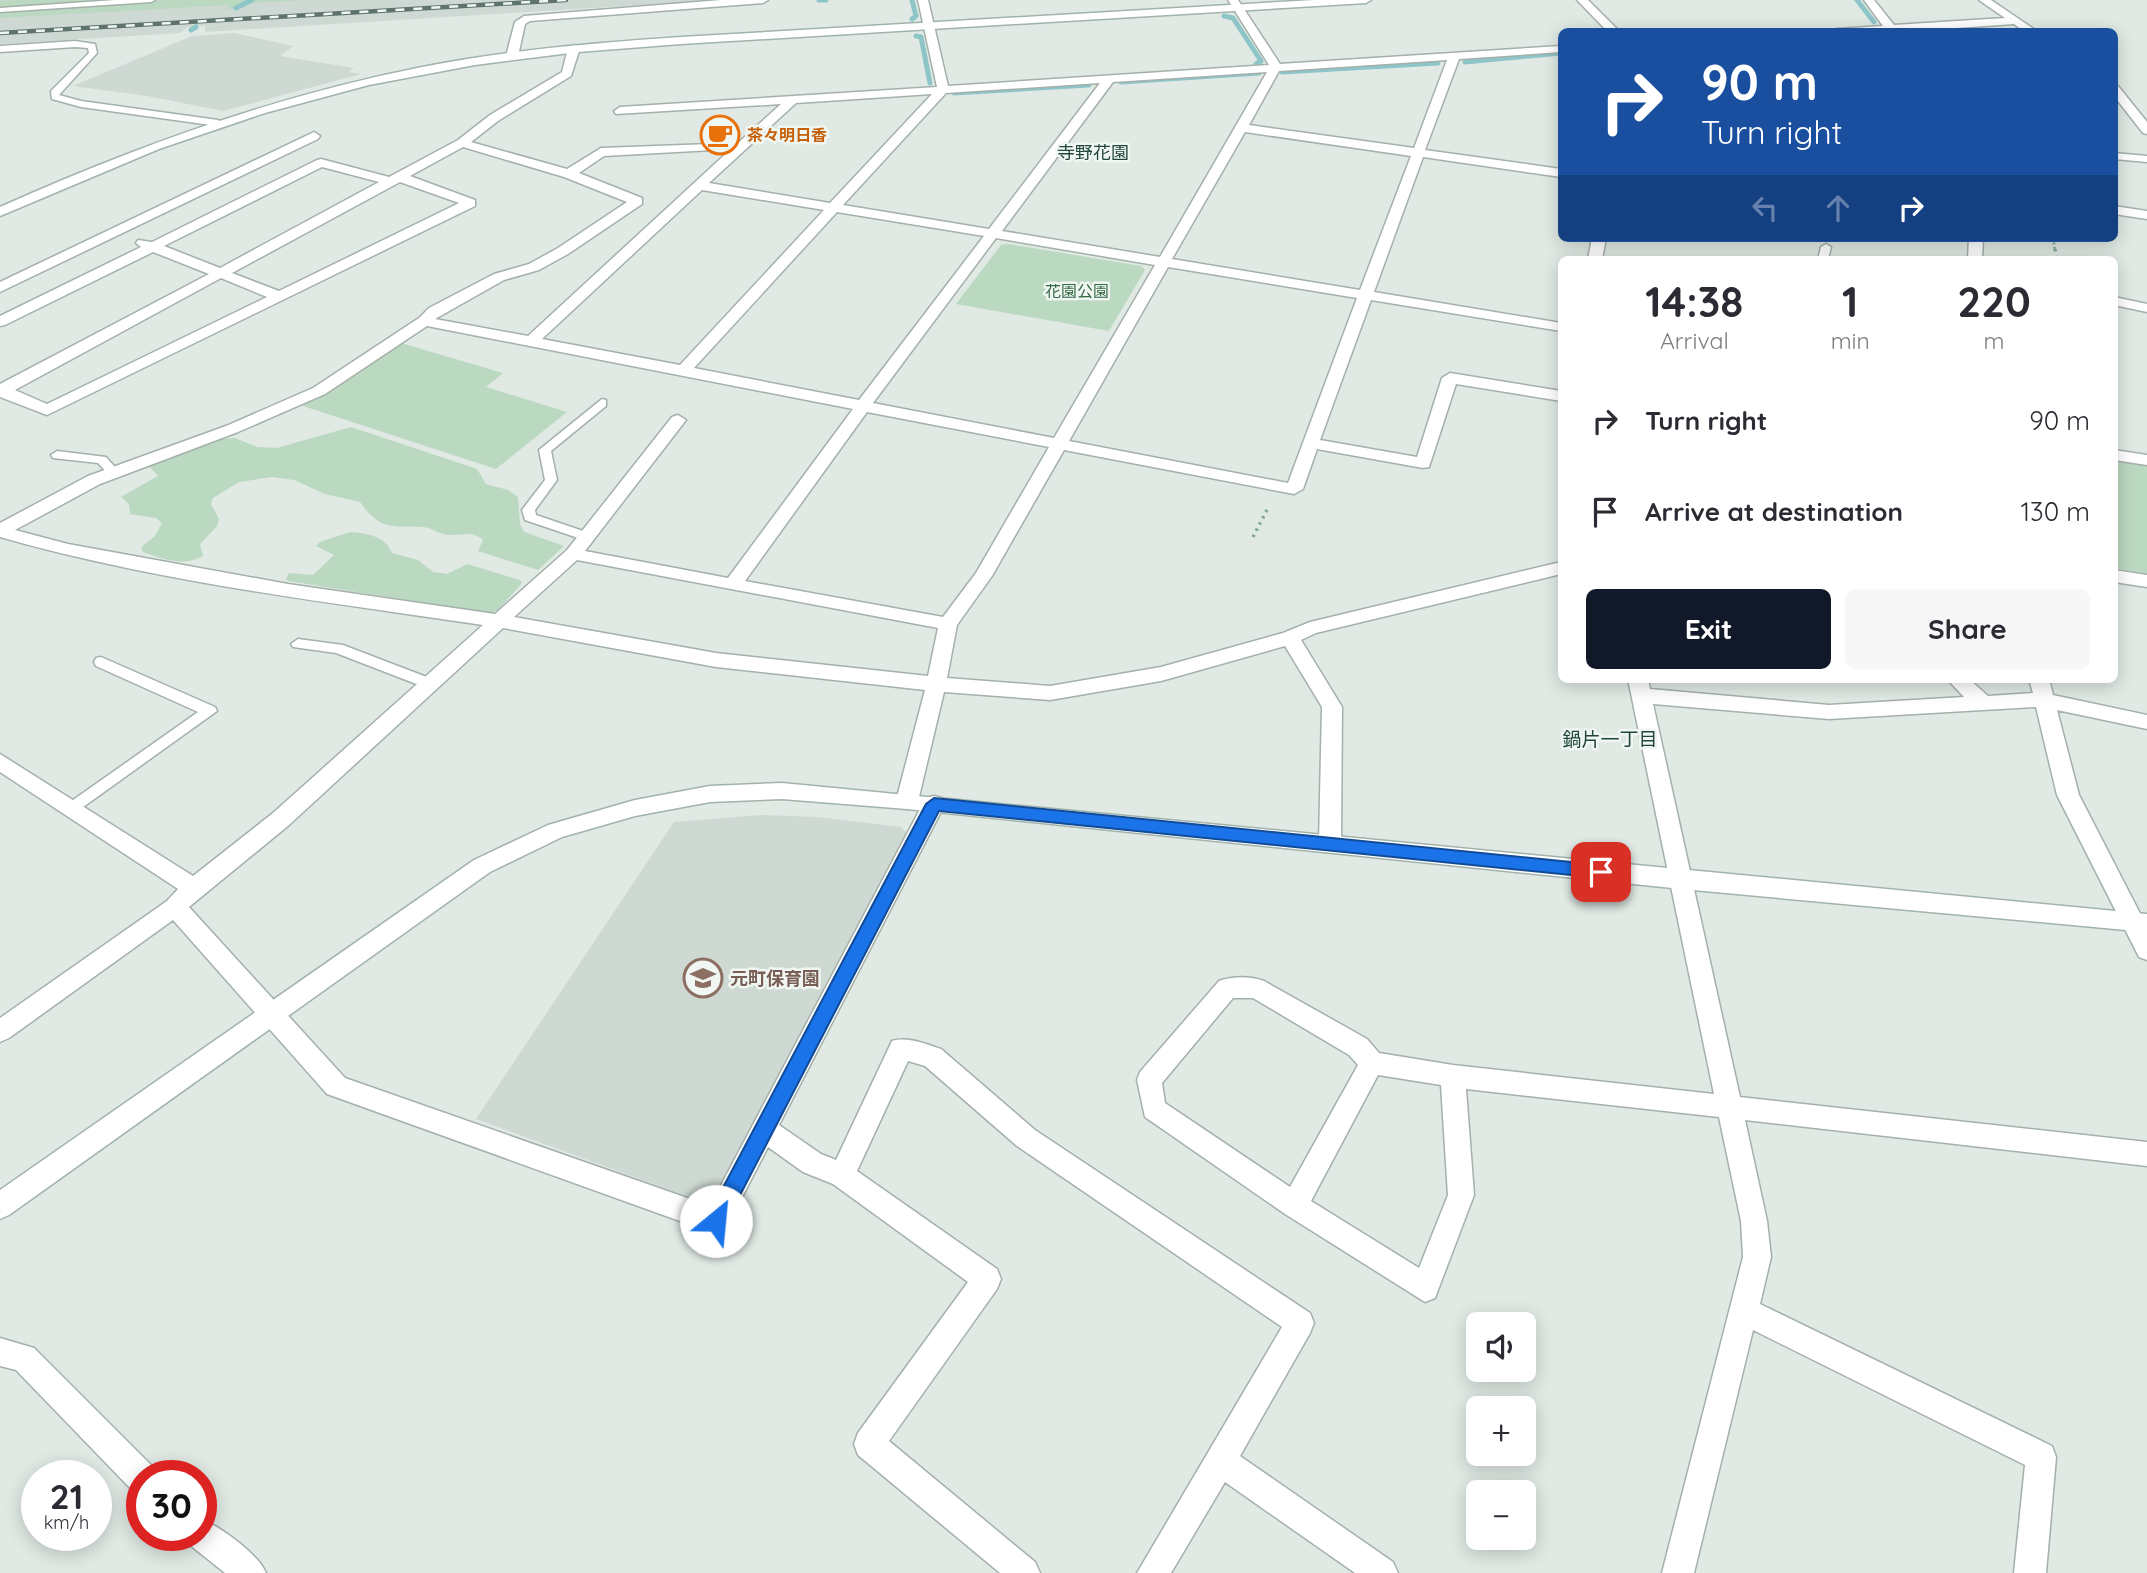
<!DOCTYPE html>
<html lang="en">
<head>
<meta charset="utf-8">
<style>
	:root { --surface:#fff; --page:#f7f7f7; --text:#2b2b33; --muted:#7c7c81; --accent:#111827 }
	body { margin:0; font-family:Quicksand,"Noto Sans JP",sans-serif; background:var(--page); color:var(--text); height:100vh; display:flex; flex-direction:column; font-size:26px; white-space:nowrap }
	* { box-sizing:border-box; margin:0 }
	p { font-size:23px; color:var(--muted) }
	.icon { flex:none; width:38px; height:38px; fill:none; stroke:currentColor; stroke-width:2; stroke-linecap:round; stroke-linejoin:round }
	.map { position:relative; flex:1; overflow:hidden }
	.drawer { position:absolute; left:1558px; top:256px; width:560px; height:427px; display:flex; flex-direction:column; background:var(--surface); border-radius:10px; box-shadow:0 4px 18px #0003 }
	.drawer>* { flex:none }
	.hud { position:absolute; left:1558px; top:28px; width:560px; height:214px; border-radius:10px; box-shadow:0 4px 18px #0003; background:#1a4fa0; color:#fff; overflow:hidden }
	.buttons { position:absolute; left:1466px; top:1312px; display:grid; gap:14px }
	.buttons a { display:grid; place-items:center; width:70px; height:70px; border-radius:10px; background:var(--surface); box-shadow:0 4px 18px #0003; font-size:35px }
	.speed { position:absolute; left:21px; top:1460px; display:flex; gap:14px; font-size:35px; font-weight:700; text-align:center }
	.speed>* { display:grid; place-content:center; width:91px; height:91px; border-radius:50%; background:var(--surface); box-shadow:0 4px 18px #0003; line-height:1 }
	.speed small { font-size:18px; font-weight:400 }
	.speed .limit { border:10px solid #d22; background:#fff; color:#111 }
	.pin { position:absolute; display:grid; place-items:center; width:60px; height:60px; color:#fff; margin:-30px; border-radius:14px; box-shadow:0 4px 10px #0006 }
	.me { position:absolute; width:77px; margin:-38px; rotate:28deg; stroke-linejoin:round; filter:drop-shadow(0 0 5px #0008) }
	.turn { display:flex; align-items:center; gap:24px; height:147px; padding:0 28px; font-size:32px }
	.turn .icon { width:91px; height:91px; stroke-width:2.5 }
	.turn b { display:block; font-size:49px; line-height:60px }
	.lanes { display:flex; align-items:center; height:66px; padding:0 28px; background:#0003; justify-content:center; gap:35px; direction:ltr }
	.lanes .off { opacity:.35 }
	.eta { display:flex; justify-content:space-evenly; align-items:center; height:119px; text-align:center }
	.eta b { font-size:42px; font-weight:800; line-height:49px }
	.cta { display:flex; gap:14px; margin-top:auto; padding:14px 28px }
	.cta a { flex:1; height:80px; border-radius:10px; background:var(--accent); color:#fff; font-size:28px; font-weight:800; line-height:80px; text-align:center }
	.cta a+a { background:var(--page); color:var(--text) }
	ul { padding:0; list-style:none }
	li { display:flex; align-items:center; gap:21px; height:91px; padding:0 28px }
	li div { flex:1 }
	li b { display:block; font-size:26px }
	li em { font-style:normal }
	.map>svg:first-child { display:block }
</style>
</head>
<body>
<div class="map">
<svg width="2147" height="1573" viewBox="0 0 2147 1573">
	<rect width="100%" height="100%" fill="#e0e9e4"/>
	<path fill="#ced9d3" d="M 0,0 L 721,0 L 205,32 L 205,26 L 188,27 L 180,33 L 0,44 Z
		M 234,33 L 293,46 L 280,56 L 354,68 L 348,72 L 361,74 L 223,111 L 147,96 L 73,86 L 192,36 Z
		M 760,815 L 817,817 L 901,827 L 911,837 L 716,1207 L 476,1119 L 674,822 Z"/>
	<path fill="#bbd8c0" d="M 15,0 L 125,0 L 0,8 L 0,1 Z
		M 169,0 L 305,0 L 251,3 L 243,8 L 226,9 L 229,5 L 0,18 L 0,12 Z
		M 1008,244 L 1141,266 L 1145,270 L 1109,331 L 956,304 L 1001,245 Z
		M 401,343 L 503,373 L 486,387 L 567,412 L 496,469 L 297,404 L 339,383 L 342,384 Z
		M 351,427 L 477,469 L 486,484 L 508,490 L 518,497 L 520,524 L 524,532 L 564,546 L 538,570 L 478,551 L 483,540 C 472,531 466,535 452,535 C 440,536 433,527 421,527 C 391,526 380,530 360,502 L 325,494 L 294,480 L 272,477 L 239,482 L 213,498 L 211,504 L 219,519 L 217,526 L 200,544 L 203,556 C 183,567 163,559 143,552 L 141,547 L 155,536 L 162,523 L 156,518 L 130,514 L 129,504 L 121,497 L 158,476 L 150,467 L 152,464 L 219,439 L 235,438 L 257,447 L 277,448 Z
		M 2114,459 L 2147,464 L 2147,574 L 2114,568 Z
		M 350,532 C 366,533 386,536 392,553 L 418,560 L 433,572 L 447,574 L 467,564 L 520,580 L 522,583 L 498,610 L 489,613 L 288,581 L 286,579 L 289,573 L 313,575 L 334,555 L 316,546 L 320,542 Z"/>
	<g fill="none" stroke-linecap="round" stroke-linejoin="round">
		<path stroke="#8ec5c8" stroke-width="5" d="M 819,0 L 826,0
			M 912,0 L 916,16 L 912,19
			M 1857,0 L 1874,22
			M 236,8 L 252,0
			M 1224,16 L 1233,18 L 1261,61 L 1256,64
			M 191,30 L 196,27
			M 916,36 L 921,37 L 930,83
			M 1465,62 L 1561,53
			M 1282,72 L 1438,63
			M 1121,82 L 1259,73
			M 954,93 L 1089,85"/>
		<defs>
			<path id="lane" d="M 115,0 L 155,0 L 151,2 L 0,12 L 0,8 Z
				M 75,41 L 95,44 L 97,53 L 59,95 L 81,101 L 218,120 L 223,123 L 218,126 L 81,107 L 52,99 L 51,91 L 89,53 L 88,48 L 75,47 L 0,52 L 0,46 Z
				M 2114,153 L 2147,156 L 2147,162 L 2114,159 Z
				M 1826,244 L 1831,247 L 1828,259 L 1818,259 L 1821,247 Z
				M 602,399 L 606,400 L 606,406 L 551,451 L 557,480 L 535,510 L 536,515 L 592,534 L 594,537 L 587,541 L 525,520 L 522,510 L 545,480 L 539,450 Z
				M 57,451 L 106,457 L 120,473 L 114,477 L 110,476 L 98,463 L 53,458 L 51,455 Z
				M 298,639 L 343,645 L 437,681 L 439,685 L 432,690 L 336,653 L 293,647 L 291,644 Z
				M 101,657 L 215,707 L 217,711 L 72,815 L 66,813 L 64,809 L 66,805 L 198,712 L 96,666 L 94,662 L 96,658 Z"/>
			<path id="street" d="M 721,0 L 768,0 L 763,3 L 530,21 L 525,24 L 518,56 L 512,59 L 506,56 L 515,22 L 524,16 Z
				M 918,0 L 928,0 L 948,86 L 1269,65 L 1228,0 L 1238,0 L 1280,64 L 1561,46 L 1561,52 L 1459,59 L 1425,150 L 1561,169 L 1561,177 L 1423,157 L 1374,292 L 1561,323 L 1561,331 L 1371,300 L 1320,440 L 1417,457 L 1442,378 L 1450,373 L 1561,391 L 1561,401 L 1456,384 L 1429,467 L 1423,468 L 1317,449 L 1303,489 L 1294,494 L 1064,450 L 992,576 L 957,625 L 947,678 L 1050,686 L 1161,667 L 1283,633 L 1310,622 L 1561,562 L 1561,574 L 1316,633 L 1301,640 L 1342,707 L 1341,842 L 1338,848 L 1330,850 L 1322,848 L 1319,842 L 1322,707 L 1285,646 L 1161,681 L 1050,700 L 944,692 L 918,801 L 914,807 L 907,809 L 900,807 L 896,801 L 925,690 L 716,667 L 503,628 L 289,825 L 189,907 L 345,1078 L 710,1206 L 926,798 L 934,796 L 942,798 L 945,804 L 779,1125 L 821,1154 L 836,1160 L 892,1041 C 907,1036 926,1044 941,1049 L 1035,1130 L 1310,1313 L 1314,1323 L 1310,1333 L 1240,1456 L 1393,1562 L 1398,1573 L 1355,1573 L 1225,1482 L 1171,1573 L 1137,1573 L 1282,1327 L 1017,1146 L 925,1066 L 908,1061 L 857,1171 L 997,1269 L 1001,1279 L 997,1289 L 889,1441 L 1035,1562 L 1040,1573 L 1000,1573 L 858,1455 L 854,1444 L 858,1433 L 968,1282 L 833,1184 L 803,1172 L 768,1147 L 725,1230 L 716,1234 L 327,1094 L 173,920 L 9,1038 L 0,1042 L 0,1018 L 167,901 L 178,889 L 0,772 L 0,754 L 193,876 L 273,813 L 483,625 C 322,601 157,582 0,537 L 0,523 L 88,476 L 226,426 L 313,388 L 419,318 L 429,308 L 494,274 L 529,264 L 558,248 L 627,202 L 564,177 L 463,147 L 410,176 L 475,200 L 475,206 L 47,415 L 0,397 L 0,384 L 209,274 L 153,252 L 5,325 L 0,326 L 0,316 L 141,247 L 136,243 L 138,240 L 152,242 L 317,160 L 321,159 L 389,177 L 458,140 L 490,115 L 562,72 L 568,48 L 574,45 L 580,48 L 571,76 L 498,121 L 471,142 L 567,169 L 601,148 L 738,143 L 781,104 L 616,114 L 614,111 L 620,107 L 937,87 ZM 1447,60 L 1414,148 L 1249,125 L 1279,71 ZM 1267,72 L 1160,257 L 1002,231 L 1113,82 ZM 1100,83 L 989,229 L 843,205 L 946,93 ZM 932,94 L 830,203 L 709,183 L 796,103 ZM 1245,132 L 1411,156 L 1360,290 L 1172,259 ZM 731,149 L 528,336 L 435,319 L 504,280 L 539,270 L 568,254 L 642,204 L 642,198 L 579,173 L 604,156 ZM 322,167 L 379,182 L 220,268 L 164,246 ZM 400,182 L 459,203 L 279,291 L 232,273 ZM 702,190 L 824,210 L 680,365 L 542,339 ZM 837,212 L 984,236 L 859,400 L 694,368 ZM 996,238 L 1155,265 L 1054,438 L 873,403 ZM 1168,267 L 1357,298 L 1288,483 L 1069,441 ZM 221,278 L 267,297 L 47,404 L 15,390 ZM 427,326 L 853,409 L 728,578 L 585,551 L 686,420 L 678,415 L 672,417 L 567,550 L 495,614 L 288,584 L 68,544 L 15,530 L 100,484 L 238,432 L 325,394 ZM 867,412 L 1049,447 L 976,573 L 943,617 L 745,581 ZM 577,560 L 938,628 L 928,676 L 716,653 L 514,617 Z
				M 1577,0 L 1588,0 L 1620,32 L 1608,32 Z
				M 1864,0 L 1874,0 L 1894,25 L 2005,18 L 1979,0 L 1991,0 L 2038,32 L 2025,32 L 2014,24 L 1899,32 L 1832,32 L 1837,29 L 1883,26 Z
				M 2114,84 L 2118,86 L 2147,122 L 2147,134 L 2143,133 L 2114,96 Z
				M 314,132 L 320,136 L 318,139 L 0,292 L 0,282 Z
				M 2114,206 L 2147,211 L 2147,219 L 2114,214 Z
				M 1592,238 L 1606,238 L 1602,259 L 1588,259 Z
				M 1969,238 L 1983,238 L 1982,259 L 1968,259 Z
				M 2114,297 L 2147,304 L 2147,312 L 2114,305 Z
				M 2114,450 L 2147,455 L 2147,465 L 2114,460 Z
				M 2114,570 L 2147,575 L 2147,587 L 2114,582 Z
				M 1628,679 L 1648,679 L 1650,689 L 1829,705 L 1964,697 L 1947,679 L 1969,679 L 1988,696 L 2033,693 L 2029,679 L 2049,679 L 2053,695 L 2147,715 L 2147,729 L 2057,710 L 2079,795 L 2147,927 L 2147,960 L 2139,957 L 2057,795 L 2036,707 L 1829,719 L 1653,704 L 1740,1097 L 2147,1142 L 2147,1166 L 1745,1120 L 1767,1221 L 1771,1257 L 1760,1304 L 2052,1446 L 2056,1457 L 2046,1573 L 2014,1573 L 2025,1465 L 1753,1330 L 1694,1573 L 1662,1573 L 1743,1257 L 1741,1221 L 1719,1117 L 1466,1089 L 1474,1195 L 1435,1298 L 1425,1302 L 1285,1214 L 1145,1117 L 1137,1080 L 1140,1072 L 1219,981 C 1232,976 1251,976 1264,981 L 1367,1039 L 1379,1053 L 1453,1065 L 1714,1094 ZM 1233,998 L 1253,998 L 1349,1055 L 1358,1065 L 1290,1187 L 1165,1103 L 1162,1083 ZM 1378,1075 L 1441,1085 L 1448,1195 L 1419,1268 L 1311,1201 Z
				M 0,1338 L 34,1348 L 153,1467 L 156,1475 L 142,1475 L 142,1493 L 131,1489 L 16,1370 L 0,1366 Z
				M 201,1519 C 221,1527 258,1554 266,1573 L 225,1573 L 190,1545 L 186,1535 L 201,1535 Z"/>
			<path id="secondary" d="M 1314,0 L 1371,0 L 1366,3 L 681,44 L 578,52 L 475,65 L 369,85 L 265,113 L 159,149 L 0,216 L 0,207 C 136,146 276,96 422,67 C 507,50 594,43 681,37 Z
				M 782,783 L 2147,914 L 2147,932 L 1682,889 L 907,809 L 782,799 L 710,802 L 635,816 L 562,837 L 490,872 L 9,1215 L 0,1219 L 0,1190 L 474,860 L 548,825 L 635,800 L 710,786 Z"/>
		</defs>
		<use href="#lane" stroke="#a4b0aa" stroke-width="3"/>
		<use href="#street" stroke="#a4b0aa" stroke-width="3"/>
		<use href="#secondary" stroke="#a1b3ab" stroke-width="3"/>
		<path stroke="#84a99a" stroke-width="2.5" stroke-dasharray="2 2.5" stroke-linecap="butt" d="M 2053,238 L 2055,250"/>
		<path stroke="#84a99a" stroke-width="3.5" stroke-dasharray="2.5 4.5" stroke-linecap="butt" d="M 2055,249 L 2057,259
			M 1253,537 L 1269,506"/>
		<use href="#lane" fill="#fff" fill-rule="evenodd"/>
		<use href="#street" fill="#fff" fill-rule="evenodd"/>
		<use href="#secondary" fill="#fff" fill-rule="evenodd"/>
		<defs>
			<path id="rail" d="M 0,33 L 566,0"/>
		</defs>
		<use href="#rail" stroke="#5d736b" stroke-width="4.5"/>
		<use href="#rail" stroke="#f0f6f2" stroke-width="2.5" stroke-dasharray="9" stroke-linecap="butt"/>
	</g>
	<path fill="#1a73e8" stroke="#114b97" stroke-width="2" d="M 934,798 L 1601,865 L 1607,867 L 1609,872 L 1607,876 L 1601,878 L 939,811 L 723,1228 L 716,1231 L 709,1228 L 706,1221 L 709,1214 L 926,804 Z"/>
	<defs>
		<symbol id="cafe-ring" viewBox="-11 -11 22 22"><circle r="9.5" fill="#f0f6f2" stroke="#e8710a" stroke-width="1.5"/><path d="M-5.5-4.5H6V0H3Q3 3.5 0 3.5H-2.5Q-5.5 3.5-5.5 0ZM3-3.2v2h1.7v-2ZM-6 4.5H4V6H-6Z" fill="#e8710a"/></symbol>
		<symbol id="school-ring" viewBox="-11 -11 22 22"><circle r="9.5" fill="#f0f6f2" stroke="#8d6e63" stroke-width="1.5"/><path d="M0-5L7-2L0 1L-7-2ZM-4 1L0 2.5L4 1V4Q0 6-4 4Z" fill="#8d6e63"/></symbol>
	</defs>
	<g fill-rule="evenodd">
		<use href="#cafe-ring" x="698" y="113" width="44" height="44"/>
		<use href="#school-ring" x="681" y="956" width="44" height="44"/>
	</g>
	<g text-anchor="middle" dominant-baseline="central" stroke-width="5" stroke-linejoin="round" paint-order="stroke">
		<g font-size="16" font-weight="bold" fill="#c56008" stroke="#f0f6f2" text-anchor="start">
			<text x="747" y="135">茶々明日香</text>
		</g>
		<g font-size="16" fill="#326942" stroke="#f0f6f2">
			<text x="1077" y="291">花園公園</text>
		</g>
		<g font-size="18" fill="#21473a" stroke="#f0f6f2">
			<text x="1093" y="152">寺野花園</text>
		</g>
		<g font-size="18" font-weight="bold" fill="#785e54" stroke="#f0f6f2" text-anchor="start">
			<text x="730" y="978">元町保育園</text>
		</g>
		<g font-size="19" fill="#21473a" stroke="#f0f6f2">
			<text x="1610" y="739">鍋片一丁目</text>
		</g>
	</g>
</svg>
<div class="buttons">
<a><svg class="icon" aria-label="sound" viewBox="0 0 24 24"><path d="M4 9h4l5-4v14l-5-4H4zM17 9q2 3 0 6"/></svg></a>
<a>+</a>
<a>−</a>
</div>
<div class="speed"><div>21<small>km/h</small></div><div class="limit">30</div></div>
<div class="pin" style="left:1601px;top:872px;background:#d93025"><svg class="icon" aria-label="arrive" viewBox="0 0 24 24"><path d="M6 21V4h12l-3 4 3 4H6"/></svg></div>
<svg class="me" style="left:716px;top:1221px" viewBox="-20 -20 40 40"><circle r="19" fill="#fff"/><path d="M0-13L10 11 0 6-10 11z" fill="#1a73e8"/></svg>
<div class="hud">
<div class="turn"><svg class="icon" aria-label="right" viewBox="0 0 24 24"><path d="M7 20v-9h11M14 6l5 5-5 5"/></svg><div><b>90 m</b>Turn right</div></div>
<div class="lanes"><svg class="icon off" aria-label="left" viewBox="0 0 24 24"><path d="M17 20v-9H6M10 6l-5 5 5 5"/></svg><svg class="icon off" aria-label="ahead" viewBox="0 0 24 24"><path d="M12 20V5M6 11l6-6 6 6"/></svg><svg class="icon" aria-label="right" viewBox="0 0 24 24"><path d="M7 20v-9h11M14 6l5 5-5 5"/></svg></div>
</div>
<section class="drawer">
<div class="eta">
<div><b>14:38</b><p>Arrival</p></div>
<div><b>1</b><p>min</p></div>
<div><b>220</b><p>m</p></div>
</div>
<ul>
<li><svg class="icon" aria-label="right" viewBox="0 0 24 24"><path d="M7 20v-9h11M14 6l5 5-5 5"/></svg><div><b>Turn right</b></div><em>90 m</em></li>
<li><svg class="icon" aria-label="arrive" viewBox="0 0 24 24"><path d="M6 21V4h12l-3 4 3 4H6"/></svg><div><b>Arrive at destination</b></div><em>130 m</em></li>
</ul>
<div class="cta"><a>Exit</a><a>Share</a></div>
</section>
</div>
</body>
</html>
